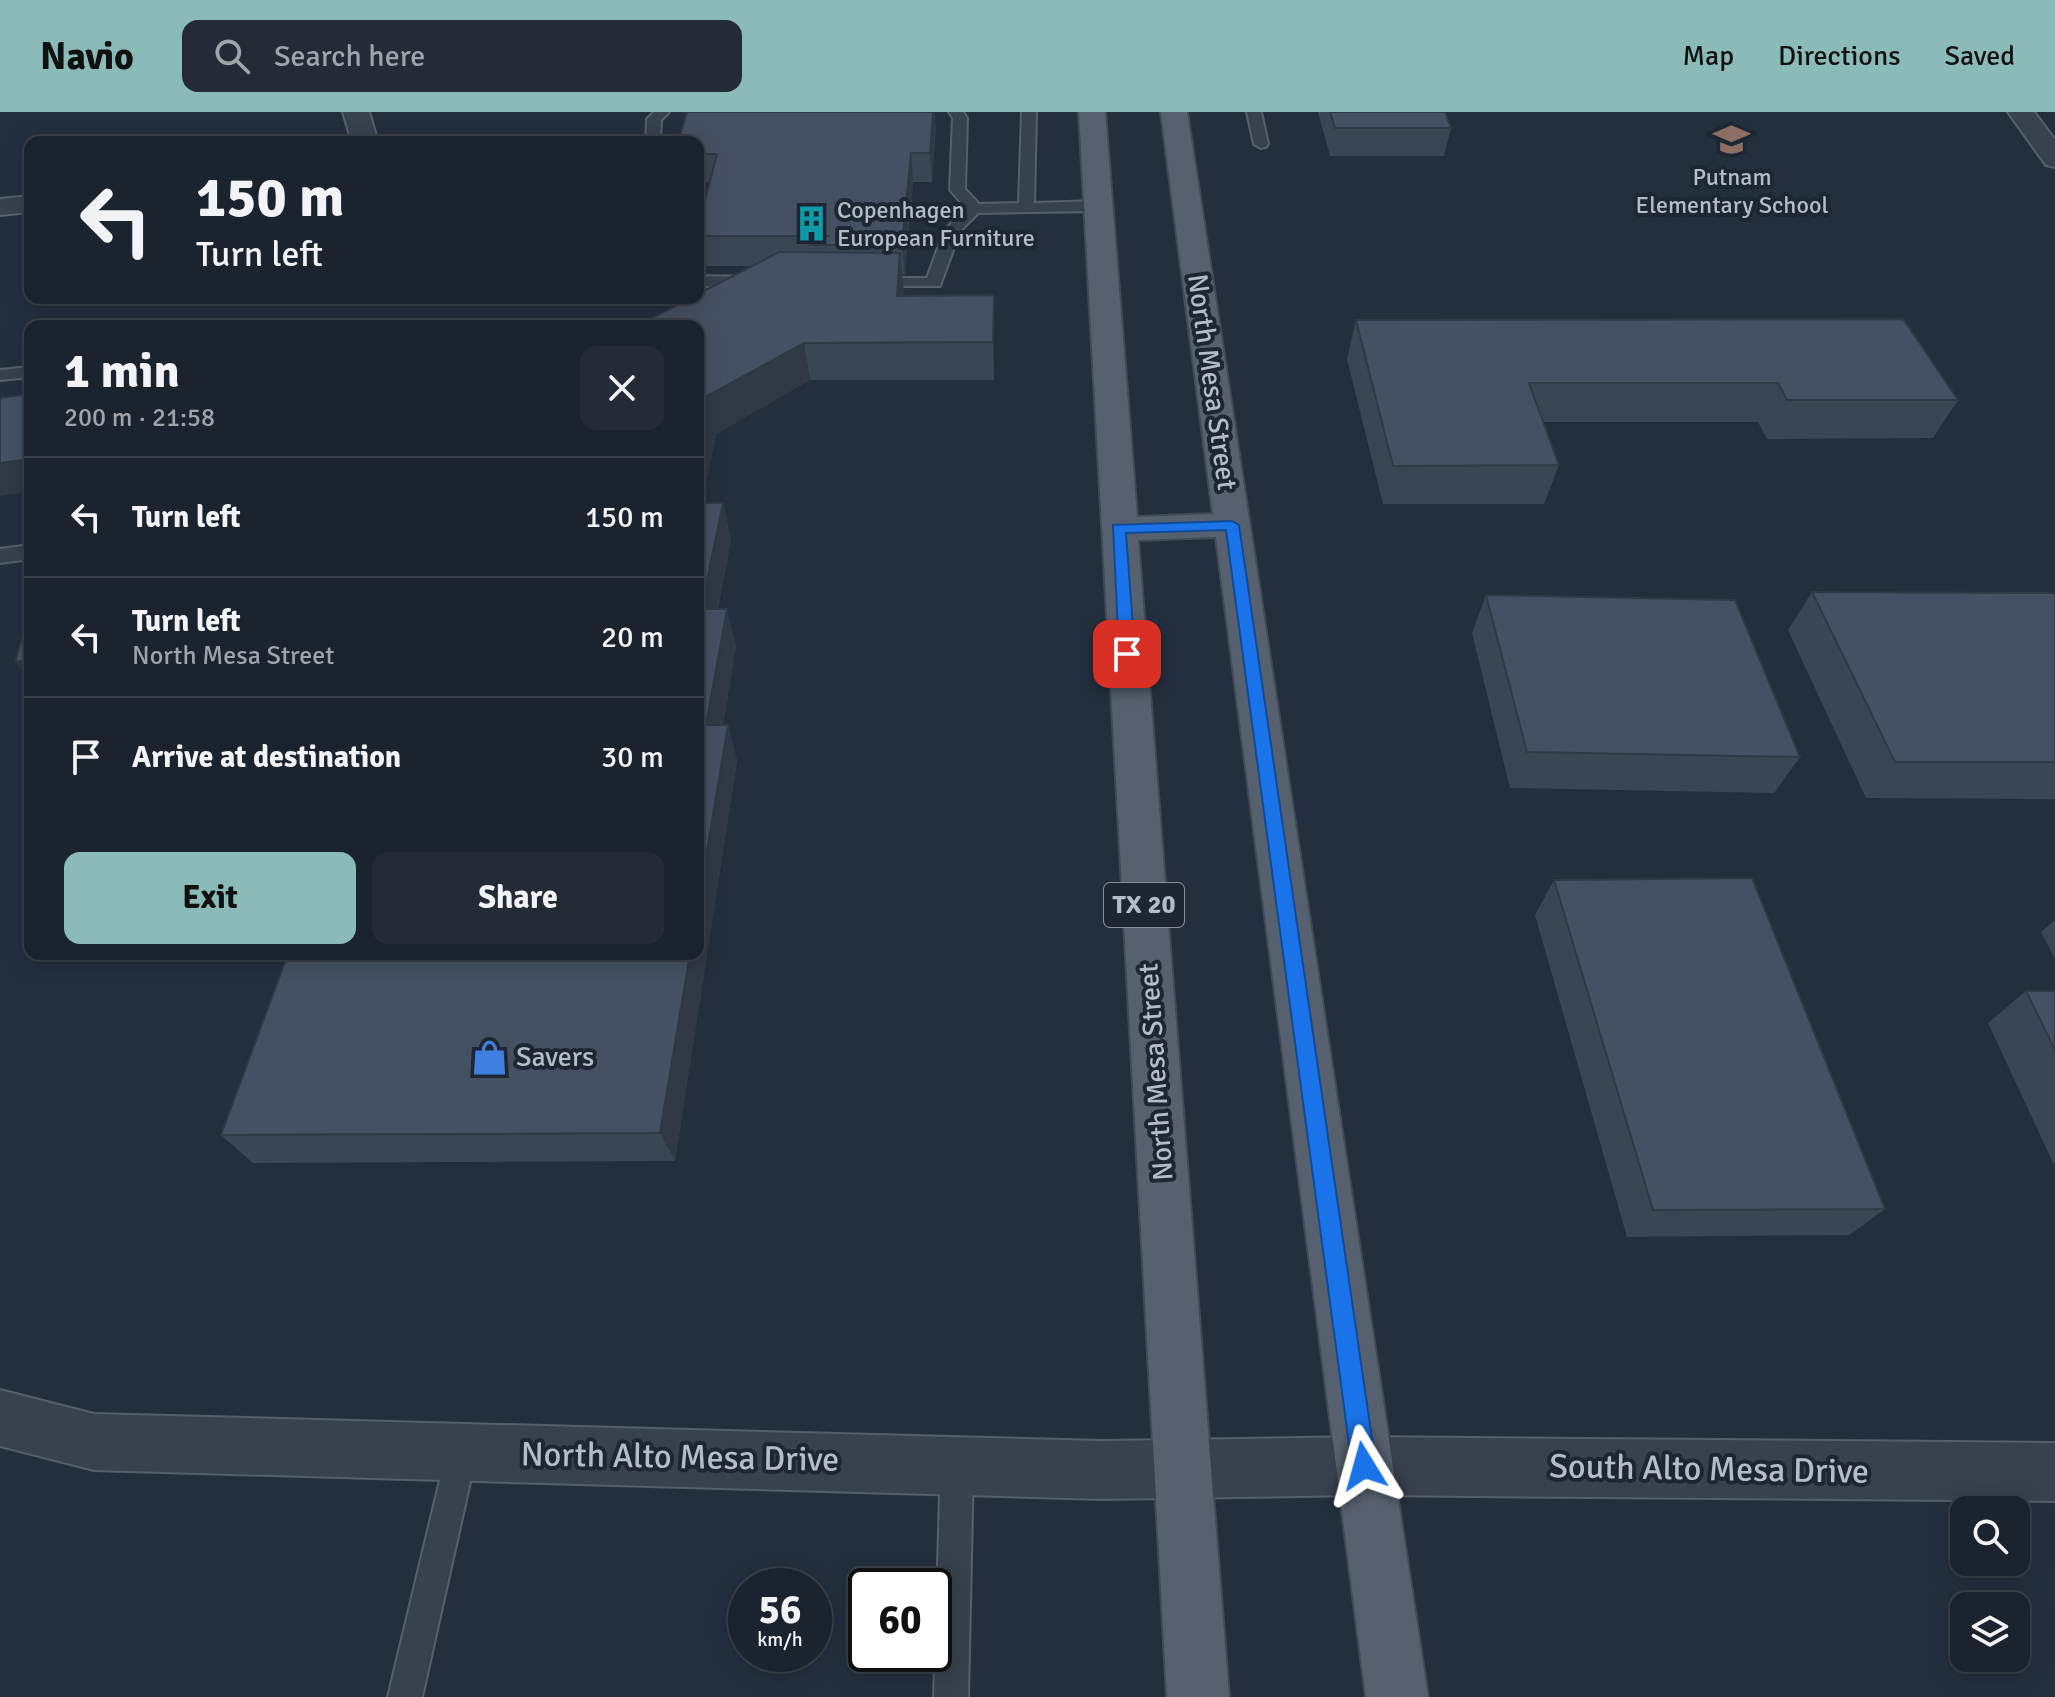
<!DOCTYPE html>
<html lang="en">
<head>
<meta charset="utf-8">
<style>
	:root { --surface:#1b232e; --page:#242b36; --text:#f1f3f6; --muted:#a0a4aa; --line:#39404a; --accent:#8bbbb9 }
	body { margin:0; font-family:Signika,sans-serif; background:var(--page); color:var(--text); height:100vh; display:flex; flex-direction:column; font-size:30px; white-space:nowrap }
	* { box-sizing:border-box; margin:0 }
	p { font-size:26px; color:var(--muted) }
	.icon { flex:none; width:44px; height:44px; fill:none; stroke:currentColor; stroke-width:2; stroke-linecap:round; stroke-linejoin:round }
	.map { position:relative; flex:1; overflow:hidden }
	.details { position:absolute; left:24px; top:208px; width:680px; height:640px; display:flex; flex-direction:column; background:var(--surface); border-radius:16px; box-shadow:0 4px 20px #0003,0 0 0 2px var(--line) }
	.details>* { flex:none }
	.guide { position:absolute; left:24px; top:24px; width:680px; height:168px; border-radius:16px; box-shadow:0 4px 20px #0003,0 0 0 2px var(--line); background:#1b232e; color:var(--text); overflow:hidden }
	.controls { position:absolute; left:1950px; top:1384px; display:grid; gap:16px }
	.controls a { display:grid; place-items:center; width:80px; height:80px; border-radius:16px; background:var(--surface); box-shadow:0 4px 20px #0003,0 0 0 2px var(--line); font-size:40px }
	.speed { position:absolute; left:728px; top:1456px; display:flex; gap:16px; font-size:40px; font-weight:700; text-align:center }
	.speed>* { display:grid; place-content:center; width:104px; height:104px; border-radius:50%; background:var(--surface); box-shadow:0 4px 20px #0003,0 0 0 2px var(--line); line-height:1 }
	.speed small { font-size:20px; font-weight:400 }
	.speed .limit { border:4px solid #111; border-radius:12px; background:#fff; color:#111 }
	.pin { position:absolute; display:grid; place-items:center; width:68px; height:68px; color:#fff; margin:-34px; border-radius:16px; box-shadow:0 4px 12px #0006 }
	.me { position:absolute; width:88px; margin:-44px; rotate:352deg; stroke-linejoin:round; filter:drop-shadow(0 0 6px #0008) }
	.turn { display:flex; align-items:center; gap:28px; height:168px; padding:0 40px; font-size:36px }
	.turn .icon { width:104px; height:104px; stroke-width:2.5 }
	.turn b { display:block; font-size:56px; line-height:68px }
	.round { display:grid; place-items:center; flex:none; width:84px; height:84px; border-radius:16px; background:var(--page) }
	.summary { display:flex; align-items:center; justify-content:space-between; height:136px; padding:0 40px }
	h1 { font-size:48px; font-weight:800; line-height:60px }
	.button { display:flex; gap:16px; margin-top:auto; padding:16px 40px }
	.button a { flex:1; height:92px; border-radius:16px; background:var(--accent); color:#111; font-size:32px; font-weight:800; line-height:92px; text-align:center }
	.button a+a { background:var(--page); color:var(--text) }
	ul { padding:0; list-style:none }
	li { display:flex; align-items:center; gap:24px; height:120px; padding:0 40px; border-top:2px solid var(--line) }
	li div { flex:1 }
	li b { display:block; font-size:30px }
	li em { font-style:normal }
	header { display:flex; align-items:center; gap:48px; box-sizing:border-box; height:112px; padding:0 40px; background:var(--accent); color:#111 }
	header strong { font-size:38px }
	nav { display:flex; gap:44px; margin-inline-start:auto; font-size:28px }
	.search { width:560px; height:72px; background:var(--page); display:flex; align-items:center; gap:20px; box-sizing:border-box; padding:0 28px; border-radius:16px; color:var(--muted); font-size:30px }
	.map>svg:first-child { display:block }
</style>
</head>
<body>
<header>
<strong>Navio</strong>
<div class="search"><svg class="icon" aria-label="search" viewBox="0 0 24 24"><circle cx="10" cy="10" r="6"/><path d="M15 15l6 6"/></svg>Search here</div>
<nav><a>Map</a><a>Directions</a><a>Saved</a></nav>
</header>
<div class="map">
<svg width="2055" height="1585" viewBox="0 0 2055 1585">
	<rect width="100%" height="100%" fill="#242f3e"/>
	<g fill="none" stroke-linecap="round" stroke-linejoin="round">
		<defs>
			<path id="service" d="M 654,0 L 669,0 L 661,8 L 660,30 L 646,30 L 647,7 Z
				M 949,0 L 963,0 L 967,6 L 965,77 L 979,92 L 1019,91 L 1022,0 L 1036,0 L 1034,91 L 1098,89 L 1106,94 L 1098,99 L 978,101 L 960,119 L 940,174 L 866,174 L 864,171 L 872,166 L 927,166 L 944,119 L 966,96 L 950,78 L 953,6 Z
				M 1247,0 L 1261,0 L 1268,32 L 1266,35 L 1261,36 L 1254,32 Z
				M 698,164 L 756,165 L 764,170 L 756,175 L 698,174 Z
				M 30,255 L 30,265 L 0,268 L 0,258 Z
				M 30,433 L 30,447 L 0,451 L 0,437 Z
				M 462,1324 L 473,1328 L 477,1339 L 422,1585 L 388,1585 L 447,1339 L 451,1328 Z
				M 957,1336 L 968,1341 L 973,1352 L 968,1585 L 934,1585 L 941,1352 L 946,1341 Z"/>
			<path id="minor" d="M 343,0 L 369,0 L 378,30 L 352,30 Z
				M 30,84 L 30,100 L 0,103 L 0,87 Z
				M 0,1278 L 94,1302 L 1102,1329 L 1364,1325 L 2055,1331 L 2055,1389 L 1364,1383 L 1102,1387 L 94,1358 L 0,1334 Z"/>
			<path id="tertiary" d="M 2008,0 L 2034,0 L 2055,28 L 2055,55 L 2046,53 Z"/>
			<path id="primary" d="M 1079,0 L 1105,0 L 1137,405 L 1213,402 L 1161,0 L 1187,0 L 1428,1585 L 1366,1585 L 1216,425 L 1138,428 L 1229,1585 L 1167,1585 Z"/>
		</defs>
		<use href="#service" stroke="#565f6c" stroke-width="4"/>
		<use href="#minor" stroke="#565f6c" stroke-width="4"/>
		<use href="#tertiary" stroke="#565f6c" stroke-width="4"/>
		<use href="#primary" stroke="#414a57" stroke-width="4"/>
		<use href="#service" fill="#38414e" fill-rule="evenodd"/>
		<use href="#minor" fill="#38414e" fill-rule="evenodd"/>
		<use href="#tertiary" fill="#38414e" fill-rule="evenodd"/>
		<use href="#primary" fill="#56606e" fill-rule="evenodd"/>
	</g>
	<path fill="#3b4654" d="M 1318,0 L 1445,0 L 1451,16 L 1444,44 L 1330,44 Z
		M 936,15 L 932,70 L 913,70 L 905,163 L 902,163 L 903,184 L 994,221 L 994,268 L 810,268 L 716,322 L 702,391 L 723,391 L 731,428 L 718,497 L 736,534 L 723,613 L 728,613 L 737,649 L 675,1049 L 253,1051 L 221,1023 L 698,842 L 698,214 L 754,154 L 702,154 L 698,136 L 698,115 L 710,70 L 698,70 L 698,30 Z
		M 1356,208 L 1958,288 L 1933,326 L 1767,327 L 1758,310 L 1543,310 L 1559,353 L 1544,392 L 1383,392 L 1347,247 Z
		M 1812,480 L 2055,481 L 2055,687 L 1866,686 L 1788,518 Z
		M 1486,483 L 1800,645 L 1774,681 L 1510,676 L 1472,521 Z
		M 1554,768 L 1885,1097 L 1849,1123 L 1627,1125 L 1535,803 Z
		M 2055,808 L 2055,847 L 2041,820 Z
		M 2026,879 L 2055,879 L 2055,1055 L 1988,911 Z"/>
	<path fill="#303945" d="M 933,0 L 935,0 L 936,15 L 932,70 L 930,41 Z
		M 911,41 L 913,70 L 905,163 L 902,133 Z
		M 900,141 L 904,179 L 900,221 L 897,184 Z
		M 994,183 L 994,268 L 993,230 Z
		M 804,231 L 810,268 L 716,322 L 698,413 L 698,329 L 707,284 Z
		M 30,347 L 30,380 L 0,384 L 0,351 Z
		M 723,391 L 731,428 L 711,534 L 701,497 Z
		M 727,497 L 736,534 L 717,649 L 706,613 Z
		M 30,548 L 30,567 L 15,550 Z
		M 728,613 L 737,649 L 675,1049 L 660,1021 L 690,842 L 698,842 L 698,793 Z"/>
	<path fill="#455162" stroke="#303945" stroke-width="2" d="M 687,0 L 933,0 L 930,41 L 911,41 L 902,133 L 811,133 L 827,124 L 698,124 L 698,115 L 717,42 L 698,42 L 698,30 L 678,30 Z
		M 1330,0 L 1445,0 L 1451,16 L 1335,16 Z
		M 779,140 L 900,141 L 897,184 L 994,183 L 993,230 L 804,231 L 707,284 L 698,329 L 698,214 L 636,214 L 691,186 L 698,186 L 698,182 Z
		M 1903,207 L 1958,288 L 1787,288 L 1778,271 L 1529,271 L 1559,353 L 1393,354 L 1356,208 Z
		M 30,282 L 30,347 L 0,351 L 0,286 Z
		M 698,391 L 723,391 L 701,497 L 727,497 L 706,613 L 728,613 L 698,793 Z
		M 1812,480 L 2055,481 L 2055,650 L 1895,650 Z
		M 1486,483 L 1735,488 L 1800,645 L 1527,640 Z
		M 30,499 L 30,548 L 15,550 Z
		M 1752,766 L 1885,1097 L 1653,1098 L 1554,768 Z
		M 288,842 L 690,842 L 660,1021 L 221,1023 Z
		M 2026,879 L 2055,879 L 2055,938 Z"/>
	<path fill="#1a73e8" stroke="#114b97" stroke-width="2" d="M 1232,409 L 1239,413 L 1376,1354 L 1372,1362 L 1364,1366 L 1355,1362 L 1352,1354 L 1226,418 L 1126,421 L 1135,542 L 1127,548 L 1119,542 L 1113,413 Z"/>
	<defs>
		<symbol id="school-bare" viewBox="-9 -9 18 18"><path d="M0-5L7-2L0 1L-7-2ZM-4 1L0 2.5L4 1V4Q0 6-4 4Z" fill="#8d6e63" stroke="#1d2633" stroke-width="2.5" paint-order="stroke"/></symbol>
		<symbol id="building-bare" viewBox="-9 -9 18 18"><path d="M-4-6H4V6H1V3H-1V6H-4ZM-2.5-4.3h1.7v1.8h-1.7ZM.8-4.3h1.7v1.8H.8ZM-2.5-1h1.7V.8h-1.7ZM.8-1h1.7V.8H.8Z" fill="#0f9aa8" stroke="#1d2633" stroke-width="2.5" paint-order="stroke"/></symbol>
		<symbol id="shop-bare" viewBox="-9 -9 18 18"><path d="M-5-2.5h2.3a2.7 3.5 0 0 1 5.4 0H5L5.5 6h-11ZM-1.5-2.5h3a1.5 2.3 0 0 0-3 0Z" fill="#3f7fe0" stroke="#1d2633" stroke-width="2.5" paint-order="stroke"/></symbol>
	</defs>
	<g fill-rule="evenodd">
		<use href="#school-bare" x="1706" y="2" width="51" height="51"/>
		<use href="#building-bare" x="786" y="86" width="51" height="51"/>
		<use href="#shop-bare" x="464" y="920" width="51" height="51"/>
	</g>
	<g text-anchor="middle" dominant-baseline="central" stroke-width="8" stroke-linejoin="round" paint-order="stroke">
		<g font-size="24" fill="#b4bcc9" stroke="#1d2633">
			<text x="1732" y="65">Putnam<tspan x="1732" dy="28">Elementary School</tspan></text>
			<text x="837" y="98" text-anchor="start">Copenhagen<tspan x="837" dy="28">European Furniture</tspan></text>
		</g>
		<rect fill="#1d2633" stroke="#878f9c" stroke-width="2" x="1104" y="771" width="80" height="44" rx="6"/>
		<g font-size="26" font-weight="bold" fill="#b4bcc9">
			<text x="1144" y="793">TX 20</text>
		</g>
		<g font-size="28" fill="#b4bcc9" stroke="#1d2633">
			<text transform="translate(1212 270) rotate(82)">North Mesa Street</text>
			<text transform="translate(1156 960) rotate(-94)">North Mesa Street</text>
		</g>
		<g font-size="28" fill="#b4bcc9" stroke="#1d2633" text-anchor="start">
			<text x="516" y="945">Savers</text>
		</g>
		<g font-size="34" fill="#b4bcc9" stroke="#1d2633">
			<text transform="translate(680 1345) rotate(1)">North Alto Mesa Drive</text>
			<text transform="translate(1709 1357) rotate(1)">South Alto Mesa Drive</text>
		</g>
	</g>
</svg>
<div class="controls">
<a><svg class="icon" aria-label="search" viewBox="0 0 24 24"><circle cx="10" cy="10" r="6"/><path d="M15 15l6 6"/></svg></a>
<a><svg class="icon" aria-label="layers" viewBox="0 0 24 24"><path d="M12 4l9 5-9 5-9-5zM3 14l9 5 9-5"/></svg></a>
</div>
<div class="speed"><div>56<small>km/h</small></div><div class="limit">60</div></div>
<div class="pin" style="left:1127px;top:542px;background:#d93025"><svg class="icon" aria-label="arrive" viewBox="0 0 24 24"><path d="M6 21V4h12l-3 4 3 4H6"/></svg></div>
<svg class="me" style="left:1364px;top:1354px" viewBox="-20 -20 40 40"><path d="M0-17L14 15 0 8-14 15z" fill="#1a73e8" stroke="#fff" stroke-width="4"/></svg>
<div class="guide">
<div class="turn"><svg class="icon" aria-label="left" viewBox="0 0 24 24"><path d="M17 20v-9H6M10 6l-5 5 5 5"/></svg><div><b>150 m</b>Turn left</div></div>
</div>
<section class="details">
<div class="summary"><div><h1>1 min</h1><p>200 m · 21:58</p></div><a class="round"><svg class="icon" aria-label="close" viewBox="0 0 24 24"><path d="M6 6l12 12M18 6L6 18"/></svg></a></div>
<ul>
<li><svg class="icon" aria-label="left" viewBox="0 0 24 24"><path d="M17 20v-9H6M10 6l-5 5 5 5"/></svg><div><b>Turn left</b></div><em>150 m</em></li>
<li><svg class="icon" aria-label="left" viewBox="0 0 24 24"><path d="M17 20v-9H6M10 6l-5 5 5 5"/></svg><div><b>Turn left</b><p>North Mesa Street</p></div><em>20 m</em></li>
<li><svg class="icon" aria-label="arrive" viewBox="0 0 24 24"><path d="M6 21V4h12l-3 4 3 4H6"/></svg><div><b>Arrive at destination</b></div><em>30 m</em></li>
</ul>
<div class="button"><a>Exit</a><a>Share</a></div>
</section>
</div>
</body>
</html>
